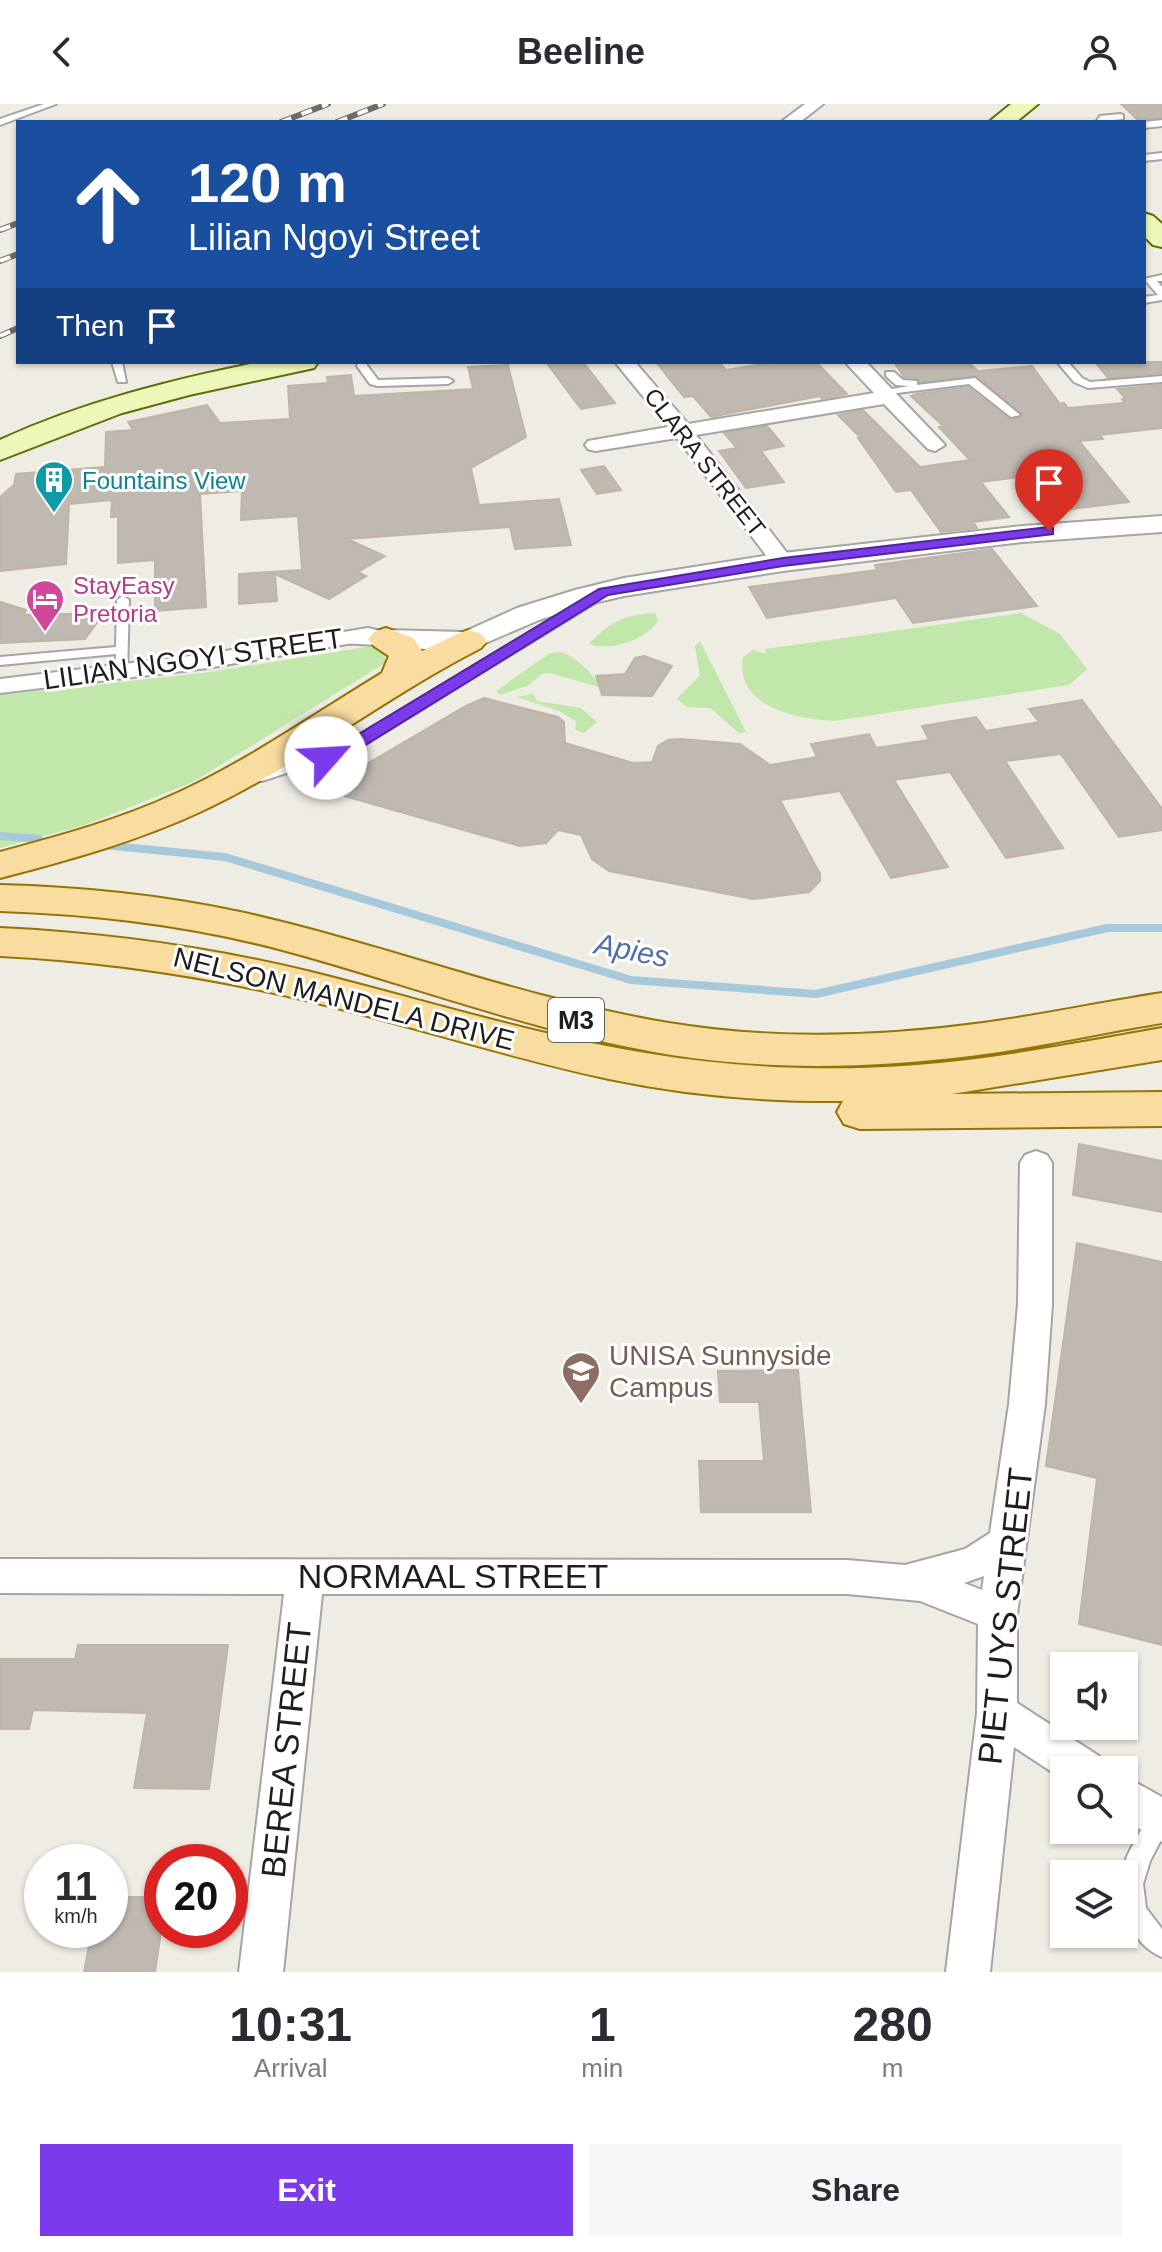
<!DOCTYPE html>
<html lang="en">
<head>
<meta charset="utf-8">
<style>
	:root { --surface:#fff; --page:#f7f7f7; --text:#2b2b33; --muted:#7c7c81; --accent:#7c3aed }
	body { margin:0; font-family:Helvetica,sans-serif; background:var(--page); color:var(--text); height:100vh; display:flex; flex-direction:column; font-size:30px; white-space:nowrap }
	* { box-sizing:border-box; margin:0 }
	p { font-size:26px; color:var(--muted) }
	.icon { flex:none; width:44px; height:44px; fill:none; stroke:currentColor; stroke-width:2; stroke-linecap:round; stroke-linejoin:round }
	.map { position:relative; height:1868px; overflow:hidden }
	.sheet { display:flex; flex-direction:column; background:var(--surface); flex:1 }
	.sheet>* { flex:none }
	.guide { position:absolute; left:16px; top:16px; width:1130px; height:244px; border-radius:0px; box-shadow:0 2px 6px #0004; background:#1a4fa0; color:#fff; overflow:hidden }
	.fabs { position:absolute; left:1050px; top:1548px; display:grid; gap:16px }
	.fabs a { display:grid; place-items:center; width:88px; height:88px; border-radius:0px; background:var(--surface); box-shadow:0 2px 6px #0004; font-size:40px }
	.speed { position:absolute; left:24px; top:1740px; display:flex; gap:16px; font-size:40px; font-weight:700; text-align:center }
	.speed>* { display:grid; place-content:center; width:104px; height:104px; border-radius:50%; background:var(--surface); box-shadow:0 2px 6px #0004; line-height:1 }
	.speed small { font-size:20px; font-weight:400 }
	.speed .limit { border:12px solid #d22; background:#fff; color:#111 }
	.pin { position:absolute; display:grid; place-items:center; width:68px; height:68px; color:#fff; margin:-82px -34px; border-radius:50% 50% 50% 0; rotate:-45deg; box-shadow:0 0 8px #0007 }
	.pin .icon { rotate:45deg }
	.me { position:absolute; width:88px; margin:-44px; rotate:64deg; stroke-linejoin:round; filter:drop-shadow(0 0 6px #0008) }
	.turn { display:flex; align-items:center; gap:28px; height:168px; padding:0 40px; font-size:36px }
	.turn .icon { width:104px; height:104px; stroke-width:2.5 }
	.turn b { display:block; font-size:56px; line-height:68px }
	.then { display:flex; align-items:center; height:76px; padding:0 40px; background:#0003; gap:16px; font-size:30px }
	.eta { display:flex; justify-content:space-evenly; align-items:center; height:136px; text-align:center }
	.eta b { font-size:48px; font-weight:800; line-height:56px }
	.button { display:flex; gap:16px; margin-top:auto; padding:16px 40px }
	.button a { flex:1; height:92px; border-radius:0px; background:var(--accent); color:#fff; font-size:32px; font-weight:800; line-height:92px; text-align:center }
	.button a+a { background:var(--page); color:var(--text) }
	header { display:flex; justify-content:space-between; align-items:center; height:104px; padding:0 40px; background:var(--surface); font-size:36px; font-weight:800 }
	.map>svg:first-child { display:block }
</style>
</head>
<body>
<header><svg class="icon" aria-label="back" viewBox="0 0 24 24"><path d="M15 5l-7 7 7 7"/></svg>Beeline<svg class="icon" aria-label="person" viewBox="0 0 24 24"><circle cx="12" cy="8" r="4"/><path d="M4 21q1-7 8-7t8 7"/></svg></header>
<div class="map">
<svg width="1162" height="1868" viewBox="0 0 1162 1868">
	<rect width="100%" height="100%" fill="#efece4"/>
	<path fill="#c2e7ab" d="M 655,509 L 658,516 C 648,536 609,548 589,540 C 610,518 623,511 655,509 Z
		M 1021,509 L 1060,530 L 1087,565 L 1069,581 L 834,617 C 798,615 734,603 743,553 L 753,546 L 767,550 L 765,545 Z
		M 700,537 L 746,628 L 739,629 L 710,604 L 687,603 L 677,595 L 700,571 L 695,542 Z
		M 373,542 L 385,548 L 385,559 L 193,678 L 85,721 L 0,744 L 0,591 L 203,569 Z
		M 560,548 C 574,551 595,570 599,583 L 550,569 L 543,569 L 529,581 L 500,591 L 496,587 L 550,549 Z
		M 533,590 L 537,597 L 581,604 L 597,618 L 584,629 L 575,626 L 576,617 L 559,607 L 517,593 Z"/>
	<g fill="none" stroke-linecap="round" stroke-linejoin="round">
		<path stroke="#a6c9db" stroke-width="8" d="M 0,732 L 39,735
			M 103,741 L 225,753 L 631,876 L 816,890 L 1107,824 L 1162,824"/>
	</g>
	<path fill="#bfb9b1" stroke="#c0b5a7" stroke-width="2" d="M 1121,0 L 1162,0 L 1162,13 L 1140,18 Z
		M 546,258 L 583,258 L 615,299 L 581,305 Z
		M 656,258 L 719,258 L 726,266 L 776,258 L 816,258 L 847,290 L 822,295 L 820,292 L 711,313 L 693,292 L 684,293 Z
		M 894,258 L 968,258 L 978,267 L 1032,262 L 1060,300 L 1064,299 L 1068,304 L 1124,299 L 1122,295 L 1126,295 L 1117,285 L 1162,281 L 1162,324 L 1100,331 L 1103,335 L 1079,337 L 1129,398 L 1063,406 L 1035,371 L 981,378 L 1009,413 L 973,418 L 977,424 L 941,428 L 911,386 L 896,388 L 858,334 L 861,334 L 838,311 L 863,306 L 920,363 L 970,356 L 939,323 L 943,322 L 911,292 L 916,290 L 968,283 L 1009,315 L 1023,311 L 977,272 L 920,278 L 917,274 L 904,273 Z
		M 1095,258 L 1162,258 L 1162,269 L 1108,274 Z
		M 508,261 L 526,333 L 471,364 L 479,401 L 559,395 L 571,441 L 515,445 L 510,423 L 347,435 L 385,452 L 358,468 L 366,472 L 329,495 L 275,470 L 277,497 L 239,500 L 239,470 L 302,466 L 298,412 L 241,416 L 242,387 L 200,390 L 206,503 L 155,507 L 155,456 L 118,459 L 118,413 L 111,413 L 112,396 L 69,400 L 66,460 L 0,467 L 0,393 L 14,381 L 16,370 L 105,363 L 106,328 L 133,326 L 128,318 L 207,301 L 220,319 L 290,315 L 288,282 L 328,279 L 327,273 L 351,271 L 354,292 L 473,285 L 468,263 Z
		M 767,322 L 784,342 L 761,347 L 784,378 L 746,384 L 719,347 L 737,344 L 724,329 Z
		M 604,362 L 621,386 L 597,390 L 581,366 Z
		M 992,445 L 1037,502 L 913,519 L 896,494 L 767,514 L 749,483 L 877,466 L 875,461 Z
		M 0,498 L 26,506 L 24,511 L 104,509 L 85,535 L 0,539 Z
		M 644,552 L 672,562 L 652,592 L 602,591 L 596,572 L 625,570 L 635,554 Z
		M 484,594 L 558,613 L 564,618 L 565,639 L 633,659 L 652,658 L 658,642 L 668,636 L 681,635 L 740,640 L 770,661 L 817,653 L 811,640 L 869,630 L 876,644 L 929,636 L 922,622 L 976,613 L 986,627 L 1039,618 L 1029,605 L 1082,596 L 1162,705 L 1162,726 L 1119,733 L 1061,650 L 1005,657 L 1063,744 L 1006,754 L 950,668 L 894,676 L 948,763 L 891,774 L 840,687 L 780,696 L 820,770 L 820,777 L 809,788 L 753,795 L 609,767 L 592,755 L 581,731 L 558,726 L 546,739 L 520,742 L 344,692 L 340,685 L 348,671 L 466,602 Z
		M 1079,1040 L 1162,1057 L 1162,1108 L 1073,1091 Z
		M 1077,1139 L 1162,1158 L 1162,1541 L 1079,1520 L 1097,1374 L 1046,1362 Z
		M 798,1266 L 811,1408 L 701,1408 L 699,1357 L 764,1357 L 759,1298 L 720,1298 L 718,1267 Z
		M 78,1541 L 228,1541 L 209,1685 L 134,1684 L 147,1609 L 33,1606 L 29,1625 L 0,1625 L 0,1555 L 75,1555 Z
		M 110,1793 L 162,1793 L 162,1821 L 155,1868 L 84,1868 L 92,1826 L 110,1826 Z"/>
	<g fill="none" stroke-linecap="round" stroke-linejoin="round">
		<defs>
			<path id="service" d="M 44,0 L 56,0 L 0,21 L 0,15 Z
				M 1120,10 L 1123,11 L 1123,15 L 1096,18 L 1100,12 Z
				M 1162,16 L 1162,22 L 1144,24 L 1144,18 Z
				M 1162,49 L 1162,55 L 1144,57 L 1144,51 Z
				M 1162,171 L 1162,177 L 1157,177 L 1162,183 L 1162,196 L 1144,199 L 1144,193 L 1158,191 L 1144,175 Z
				M 112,258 L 122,258 L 126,278 L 118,278 Z
				M 1057,258 L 1068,258 L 1082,274 L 1090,278 L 1162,272 L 1162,278 L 1088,284 L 1074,278 Z
				M 358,260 L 366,260 L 378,276 L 448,274 L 453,277 L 448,280 L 378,282 L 370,280 L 357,262 Z
				M 886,268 L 894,268 L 903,276 L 917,277 L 917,281 L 975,274 L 1020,311 L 1011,313 L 969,280 L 881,291 L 881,287 L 909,282 L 896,281 L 886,272 Z
				M 594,490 L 598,491 L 598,497 L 354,647 L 262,677 L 252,677 L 250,674 L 252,671 L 344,641 Z
				M 123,492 L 129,496 L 127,571 L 122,572 L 115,568 L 116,550 L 0,561 L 0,553 L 116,543 L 117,496 Z
				M 1160,1705 L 1162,1734 L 1150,1757 L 1143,1780 L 1146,1804 L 1162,1825 L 1162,1853 C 1127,1838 1122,1799 1123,1769 C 1123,1756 1134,1739 1140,1728 C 1146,1718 1150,1709 1160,1705 Z"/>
			<path id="minor" d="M 805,0 L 823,0 L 800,18 L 781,18 Z
				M 615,258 L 635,258 L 688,320 L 874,289 L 845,258 L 866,258 L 945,341 L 935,347 L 928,345 L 884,300 L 696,331 L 794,458 L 791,463 L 775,463 L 677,334 L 595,347 L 588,345 L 585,341 L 588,337 L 668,323 Z
				M 368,524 L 394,530 L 398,535 L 394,540 C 381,543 363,539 347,540 L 207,564 L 0,589 L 0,575 L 207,550 Z
				M 1036,1047 L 1047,1051 L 1052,1059 L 1052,1200 L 1045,1300 L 1017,1510 L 1017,1599 L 1099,1652 L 1105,1666 L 1064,1666 L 1064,1676 L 1014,1643 L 990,1868 L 946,1868 L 977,1609 L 978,1520 L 920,1497 L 847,1490 L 322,1490 L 283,1868 L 239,1868 L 284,1490 L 0,1489 L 0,1455 L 847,1456 L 905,1461 L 965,1445 L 990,1429 L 1009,1300 L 1018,1200 L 1020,1059 L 1025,1051 ZM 984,1472 L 982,1486 L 964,1479 Z
				M 1124,1672 L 1162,1693 L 1162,1738 L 1124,1716 Z"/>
			<path id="tertiary" d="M 1162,412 L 1162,428 L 1023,438 L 783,467 L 624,492 L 585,501 L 539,516 L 469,546 L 386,544 L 375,541 L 371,535 L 375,529 L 386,526 L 464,528 L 517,504 L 575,486 L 624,474 L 783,449 L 1023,422 Z"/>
			<path id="secondary" d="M 1011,0 L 1038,0 L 1016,18 L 989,18 Z
				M 1144,109 L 1153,112 L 1162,120 L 1162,143 L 1153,141 L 1144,132 Z
				M 260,258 L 318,258 L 314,264 L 189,291 L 122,309 L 0,356 L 0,336 C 83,298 171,276 260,258 Z"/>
			<path id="primary" d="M 386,524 L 413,534 L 422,547 L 457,530 L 469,526 L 481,530 L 487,537 L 481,544 C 385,593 300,661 202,707 C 138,737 69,756 0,774 L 0,748 C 59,732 119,716 175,690 C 248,657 314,610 382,569 L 389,552 L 374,542 L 368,535 L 374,528 Z
				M 0,781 C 81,783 161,791 240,808 C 385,840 522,895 669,919 C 771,936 880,933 983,919 C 1043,911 1102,898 1162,889 L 1162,919 C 1100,929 1039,943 978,951 C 876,964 772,967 671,951 C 535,929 407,879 275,844 C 185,821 93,810 0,807 Z
				M 0,824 C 105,829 208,843 311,868 C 424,896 536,932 652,950 C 739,964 828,968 917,961 C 999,955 1081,938 1162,924 L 1162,956 L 952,990 L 1162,988 L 1162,1022 L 860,1025 L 844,1020 L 837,1008 L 843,997 C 765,998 685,991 609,975 C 506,953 406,920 305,896 C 203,872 104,857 0,852 Z"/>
		</defs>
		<use href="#service" stroke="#a5a5a5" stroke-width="4"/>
		<use href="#minor" stroke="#a5a5a5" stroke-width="4"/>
		<use href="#tertiary" stroke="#a5a5a5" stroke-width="4"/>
		<use href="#secondary" stroke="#5a7108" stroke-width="4"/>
		<use href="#primary" stroke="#937405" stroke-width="4"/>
		<use href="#service" fill="#fff" fill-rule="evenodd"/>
		<use href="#minor" fill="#fff" fill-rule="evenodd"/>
		<use href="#tertiary" fill="#fff" fill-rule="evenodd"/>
		<use href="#secondary" fill="#edf7b9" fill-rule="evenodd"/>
		<use href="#primary" fill="#f9dc9f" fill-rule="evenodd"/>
		<defs>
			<path id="rail" d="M 281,18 L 328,0
				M 337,18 L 383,0
				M 0,126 L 18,119
				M 0,157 L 18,150
				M 0,232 L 18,224"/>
		</defs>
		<use href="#rail" stroke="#6c6c6c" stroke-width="6"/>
		<use href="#rail" stroke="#fff" stroke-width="4" stroke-dasharray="11" stroke-linecap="butt"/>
	</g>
	<path fill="#7c3aed" stroke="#51269a" stroke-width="2" d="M 1049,423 L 1053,424 L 1053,430 L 783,462 L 608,491 L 354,648 L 326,658 L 319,654 L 599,485 L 783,454 Z"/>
	<defs>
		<symbol id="building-pin" viewBox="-11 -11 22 30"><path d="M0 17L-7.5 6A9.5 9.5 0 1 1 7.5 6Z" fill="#0f9aa8" stroke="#fff"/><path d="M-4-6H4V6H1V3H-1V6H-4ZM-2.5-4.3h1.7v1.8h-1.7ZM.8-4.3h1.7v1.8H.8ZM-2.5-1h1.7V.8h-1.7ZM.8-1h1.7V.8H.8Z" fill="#fff"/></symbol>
		<symbol id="hotel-pin" viewBox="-11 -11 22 30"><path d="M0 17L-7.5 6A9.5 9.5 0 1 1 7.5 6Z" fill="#d1479c" stroke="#fff"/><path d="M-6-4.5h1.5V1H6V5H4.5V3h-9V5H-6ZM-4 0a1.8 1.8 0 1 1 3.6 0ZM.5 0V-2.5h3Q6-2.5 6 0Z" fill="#fff"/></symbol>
		<symbol id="university-pin" viewBox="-11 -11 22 30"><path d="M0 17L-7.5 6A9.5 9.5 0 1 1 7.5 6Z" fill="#8d6e63" stroke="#fff"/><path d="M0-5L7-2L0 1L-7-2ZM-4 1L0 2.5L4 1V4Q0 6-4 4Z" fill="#fff"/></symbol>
	</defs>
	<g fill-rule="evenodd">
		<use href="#building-pin" x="32" y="354" width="44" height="60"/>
		<use href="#hotel-pin" x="23" y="473" width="44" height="60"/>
		<use href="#university-pin" x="559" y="1245" width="44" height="60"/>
	</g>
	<g text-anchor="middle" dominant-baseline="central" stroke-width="6" stroke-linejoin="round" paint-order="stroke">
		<g font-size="24" fill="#1e1e1e" stroke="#fff">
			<text transform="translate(705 358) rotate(52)">CLARA STREET</text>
		</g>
		<g font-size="24" fill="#0d838f" stroke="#fff" text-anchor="start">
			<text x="82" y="376">Fountains View</text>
		</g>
		<g font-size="24" fill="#b23c85" stroke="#fff" text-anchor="start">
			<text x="73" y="481">StayEasy<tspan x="73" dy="28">Pretoria</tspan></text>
		</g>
		<rect fill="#fff" stroke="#626262" stroke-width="2" x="548" y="894" width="56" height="44" rx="6"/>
		<g font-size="26" font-weight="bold" fill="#1e1e1e">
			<text x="576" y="916">M3</text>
		</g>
		<g font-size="28" fill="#1e1e1e" stroke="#fff">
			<text transform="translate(193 555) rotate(-8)">LILIAN NGOYI STREET</text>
			<text transform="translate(344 895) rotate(14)">NELSON MANDELA DRIVE</text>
		</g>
		<g font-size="28" fill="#785e54" stroke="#fff" text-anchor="start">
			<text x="609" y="1251">UNISA Sunnyside<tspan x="609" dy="32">Campus</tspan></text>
		</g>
		<g font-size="30" font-style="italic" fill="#4d71aa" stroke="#fff">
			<text transform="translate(632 846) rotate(11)">Apies</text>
		</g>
		<g font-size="34" fill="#1e1e1e" stroke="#fff">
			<text x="453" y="1472">NORMAAL STREET</text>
			<text transform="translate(1005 1512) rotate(-84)">PIET UYS STREET</text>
			<text transform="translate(286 1646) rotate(-84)">BEREA STREET</text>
		</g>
	</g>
</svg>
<div class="fabs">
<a><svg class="icon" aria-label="sound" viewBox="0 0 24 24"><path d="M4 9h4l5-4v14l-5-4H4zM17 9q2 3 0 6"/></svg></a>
<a><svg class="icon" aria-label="search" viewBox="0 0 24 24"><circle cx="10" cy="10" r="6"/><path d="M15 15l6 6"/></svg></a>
<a><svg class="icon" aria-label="layers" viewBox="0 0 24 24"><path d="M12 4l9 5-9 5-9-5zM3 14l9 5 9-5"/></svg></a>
</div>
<div class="speed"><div>11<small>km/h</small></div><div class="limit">20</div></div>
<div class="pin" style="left:1049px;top:427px;background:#d93025"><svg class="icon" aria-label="arrive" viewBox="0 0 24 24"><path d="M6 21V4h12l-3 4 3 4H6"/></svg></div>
<svg class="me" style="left:326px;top:654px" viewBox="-20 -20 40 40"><circle r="19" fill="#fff"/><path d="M0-13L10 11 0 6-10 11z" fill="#7c3aed"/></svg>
<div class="guide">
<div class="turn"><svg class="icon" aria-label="ahead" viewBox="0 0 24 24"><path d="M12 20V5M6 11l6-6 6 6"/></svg><div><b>120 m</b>Lilian Ngoyi Street</div></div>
<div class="then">Then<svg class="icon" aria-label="arrive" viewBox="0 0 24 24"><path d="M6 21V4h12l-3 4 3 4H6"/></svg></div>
</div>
</div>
<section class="sheet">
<div class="eta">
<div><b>10:31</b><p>Arrival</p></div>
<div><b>1</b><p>min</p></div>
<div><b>280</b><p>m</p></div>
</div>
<div class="button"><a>Exit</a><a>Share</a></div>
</section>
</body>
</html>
